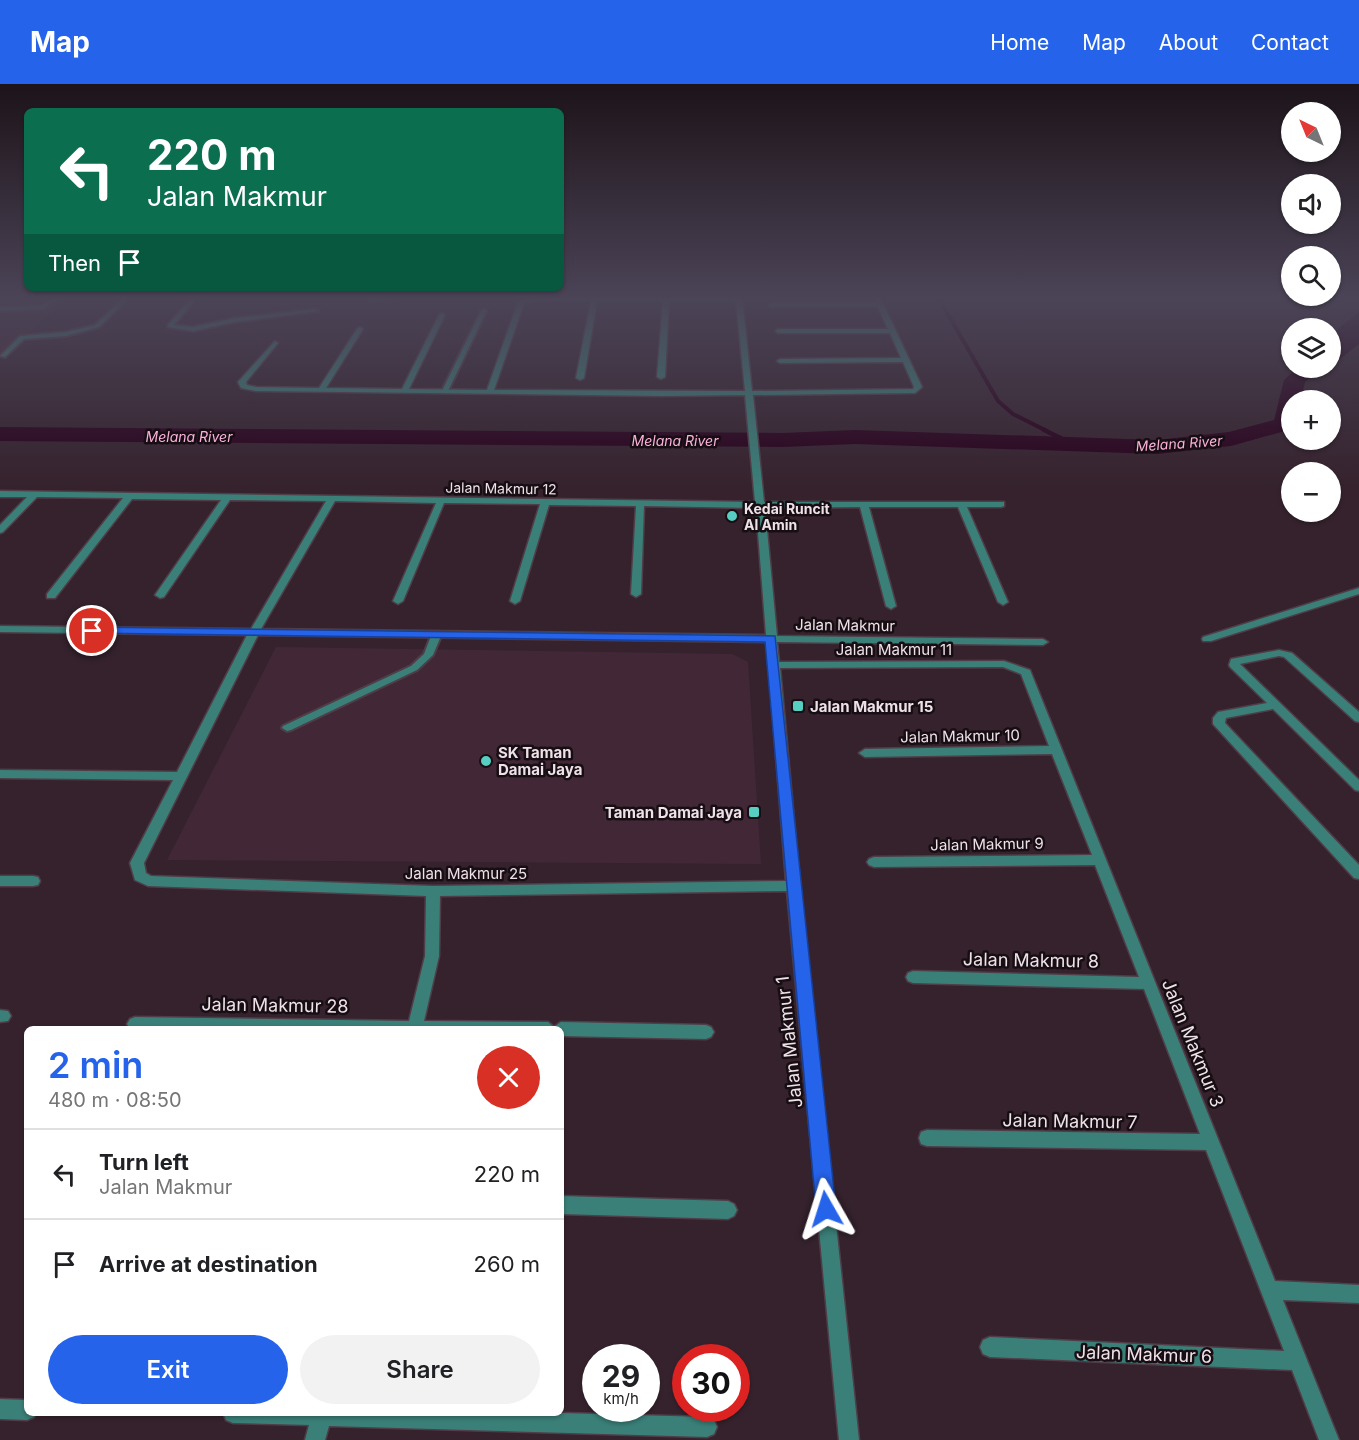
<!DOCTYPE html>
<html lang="en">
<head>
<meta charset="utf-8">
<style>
	:root { --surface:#fff; --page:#f2f2f2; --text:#202124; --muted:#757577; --line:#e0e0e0; --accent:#2563eb }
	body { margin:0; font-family:Inter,sans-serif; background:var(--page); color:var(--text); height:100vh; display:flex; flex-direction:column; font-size:22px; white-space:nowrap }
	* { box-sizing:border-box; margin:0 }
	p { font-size:20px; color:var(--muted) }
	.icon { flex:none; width:33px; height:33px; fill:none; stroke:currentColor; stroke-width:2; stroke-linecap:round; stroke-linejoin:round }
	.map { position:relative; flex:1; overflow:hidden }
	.details { position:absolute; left:24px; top:942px; width:540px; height:390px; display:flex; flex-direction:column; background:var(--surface); border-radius:9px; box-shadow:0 2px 4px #0004 }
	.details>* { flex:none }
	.banner { position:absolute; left:24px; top:24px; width:540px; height:183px; border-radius:9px; box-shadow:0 2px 4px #0004; background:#0b6e4f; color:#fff; overflow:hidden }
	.needle { width:39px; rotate:317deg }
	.buttons { position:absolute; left:1281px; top:18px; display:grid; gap:12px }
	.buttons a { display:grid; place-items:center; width:60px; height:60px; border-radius:50%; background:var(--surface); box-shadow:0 2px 4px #0004; font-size:30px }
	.speed { position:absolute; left:582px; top:1260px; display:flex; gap:12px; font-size:30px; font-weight:700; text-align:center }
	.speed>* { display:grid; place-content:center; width:78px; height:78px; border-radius:50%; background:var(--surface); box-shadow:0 2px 4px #0004; line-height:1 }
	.speed small { font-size:15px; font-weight:400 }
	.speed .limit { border:9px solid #d22; background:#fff; color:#111 }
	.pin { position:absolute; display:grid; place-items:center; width:51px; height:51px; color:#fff; margin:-26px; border:3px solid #fff; border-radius:50%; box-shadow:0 2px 6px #0007 }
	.me { position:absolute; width:66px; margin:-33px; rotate:354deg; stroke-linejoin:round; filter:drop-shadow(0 0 4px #0008) }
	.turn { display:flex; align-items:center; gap:21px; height:126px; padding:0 24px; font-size:27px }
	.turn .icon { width:78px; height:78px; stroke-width:2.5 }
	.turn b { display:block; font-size:42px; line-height:51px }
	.then { display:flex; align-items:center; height:57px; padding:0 24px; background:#0003; gap:12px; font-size:22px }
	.round { display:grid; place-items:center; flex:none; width:63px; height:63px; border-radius:32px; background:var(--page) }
	.head { display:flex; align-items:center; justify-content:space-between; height:102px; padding:0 24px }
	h1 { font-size:36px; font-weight:600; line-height:45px; color:var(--accent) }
	.button { display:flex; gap:12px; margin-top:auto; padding:12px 24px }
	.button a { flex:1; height:69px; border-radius:36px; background:var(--accent); color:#fff; font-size:24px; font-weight:600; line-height:69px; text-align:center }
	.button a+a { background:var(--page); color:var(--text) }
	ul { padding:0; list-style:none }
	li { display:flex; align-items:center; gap:18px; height:90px; padding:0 24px; border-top:2px solid var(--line) }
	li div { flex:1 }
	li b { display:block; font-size:22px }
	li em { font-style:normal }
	header { display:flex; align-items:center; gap:36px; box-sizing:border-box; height:84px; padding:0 30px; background:var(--accent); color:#fff }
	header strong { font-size:28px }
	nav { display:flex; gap:33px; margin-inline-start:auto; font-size:21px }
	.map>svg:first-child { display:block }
</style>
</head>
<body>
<header>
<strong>Map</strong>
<nav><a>Home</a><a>Map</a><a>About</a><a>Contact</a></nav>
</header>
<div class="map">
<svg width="1359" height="1356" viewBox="0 0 1359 1356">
	<rect width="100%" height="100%" fill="#35222d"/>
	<path fill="#422837" d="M 0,213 L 69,213 L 0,274 Z
		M 276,563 L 732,570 L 748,578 L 761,780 L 167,776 Z"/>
	<path fill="#27001a" d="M 1359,228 L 1359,260 L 1330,283 L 1331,250 Z"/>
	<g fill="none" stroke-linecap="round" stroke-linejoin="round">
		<path stroke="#27001a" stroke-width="4" d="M 938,213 L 998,317 L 1013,330 L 1047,347"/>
		<path stroke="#27001a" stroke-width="4.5" d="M 1044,346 L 1075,361"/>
		<path fill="#27001a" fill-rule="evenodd" d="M 1297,284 L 1320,284 L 1305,298 L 1301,316 L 1292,316 L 1292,345 L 1231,362 L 1157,370 L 855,360 L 782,363 L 0,357 L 0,343 L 782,349 L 855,346 L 1157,356 L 1229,348 L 1274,336 L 1284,296 Z"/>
		<defs>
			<path id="service" d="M 55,213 L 61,213 L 43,225 L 0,227 L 0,223 L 42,221 Z
				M 124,213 L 130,213 L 99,243 L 66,252 L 24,255 L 5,273 L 0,272 L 20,252 L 66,248 L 95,241 Z
				M 192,213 L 198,213 L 174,241 L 193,243 L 235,234 L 316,225 L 319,227 L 235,238 L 193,247 L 168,243 L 168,241 Z
				M 366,213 L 404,213 L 371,218 Z
				M 482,225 L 487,226 L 448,307 L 443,308 L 442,307 Z
				M 436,549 L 441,552 L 433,571 L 417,586 L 291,646 L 287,647 L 282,644 L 283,642 L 411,582 L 424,570 L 431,552 Z"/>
			<path id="minor" d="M 537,213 L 742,213 L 752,307 L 913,305 L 914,303 L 903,278 L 780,279 L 777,277 L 780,275 L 901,274 L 890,249 L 778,249 L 775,247 L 778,245 L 888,245 L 878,223 L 771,223 L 768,221 L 771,219 L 877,219 L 874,213 L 880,213 L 922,303 L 915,309 L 753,311 L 764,418 L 1004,418 L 1004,422 L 1001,423 L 967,423 L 1008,518 L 1003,521 L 998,518 L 958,423 L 869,423 L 896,522 L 891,525 L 886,522 L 860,423 L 765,424 L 777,552 L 1043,555 L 1048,558 L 1043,561 L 777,558 L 779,578 L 1004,577 L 1030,586 L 1275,1197 L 1359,1201 L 1359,1219 L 1283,1216 L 1339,1356 L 1319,1356 L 1292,1286 L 990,1273 L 983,1270 L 980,1263 L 983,1256 L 990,1253 L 1284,1267 L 1206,1066 L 927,1062 L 921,1060 L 919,1054 L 921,1048 L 927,1046 L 1200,1050 L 1144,905 L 913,899 L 908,897 L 906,893 L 908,889 L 913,887 L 1139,893 L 1095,781 L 874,783 L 869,781 L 867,778 L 869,775 L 874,773 L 1092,771 L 1052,670 L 865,673 L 859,669 L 865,665 L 1049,662 L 1021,590 L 1003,583 L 780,584 L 800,802 L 859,1356 L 839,1356 L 787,807 L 440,812 L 439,872 L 424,937 L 548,938 L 554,943 L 561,938 L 706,941 L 711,943 L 714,948 L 711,953 L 706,955 L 561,952 L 561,945 L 130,945 L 127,940 L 130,935 L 135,933 L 409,937 L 425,872 L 426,812 L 148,802 L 135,796 L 130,779 L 173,696 L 0,694 L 0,686 L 177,688 L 247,551 L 0,548 L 0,542 L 251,545 L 326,417 L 230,416 L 164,513 L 160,514 L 155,511 L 221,416 L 132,415 L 55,514 L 47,514 L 47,510 L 123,414 L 37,413 L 3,448 L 0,449 L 0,441 L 27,413 L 0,413 L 0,407 L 755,418 L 745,311 L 663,312 L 256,307 L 241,304 L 238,298 L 275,257 L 278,259 L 246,298 L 247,301 L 256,303 L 319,304 L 357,245 L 360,243 L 363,245 L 326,304 L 402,305 L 439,231 L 442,229 L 445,231 L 409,305 L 487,306 L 518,218 ZM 537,217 L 591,217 L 576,294 L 580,296 L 584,294 L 597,217 L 663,217 L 657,293 L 661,295 L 665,293 L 669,217 L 736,217 L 745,307 L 494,306 L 524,219 ZM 335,417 L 436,419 L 393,517 L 398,520 L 403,517 L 444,419 L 540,420 L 510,517 L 515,520 L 520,517 L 549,421 L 636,422 L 631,510 L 636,513 L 641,510 L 644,422 L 756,424 L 766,551 L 261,545 ZM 258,551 L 767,558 L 786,797 L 433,802 L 151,792 L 146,789 L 144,779 Z
				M 1359,504 L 1359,510 L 1211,557 L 1203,557 L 1202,555 L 1203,553 Z
				M 1279,566 L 1292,569 L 1359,628 L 1359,638 L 1355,637 L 1284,573 L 1279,572 L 1240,580 L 1359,696 L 1359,707 L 1355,706 L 1273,625 L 1226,634 L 1225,639 L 1359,781 L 1359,795 L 1354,794 L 1213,640 L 1213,634 L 1218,628 L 1267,619 L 1230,583 L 1229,581 L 1231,575 Z
				M 0,792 L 33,792 L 38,793 L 40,797 L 38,801 L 33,802 L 0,802 Z
				M 0,926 L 8,927 L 11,932 L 8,937 L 0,938 Z
				M 561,1112 L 728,1117 L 734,1120 L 737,1126 L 734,1132 L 728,1135 L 561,1130 Z
				M 0,1315 L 27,1316 L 27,1329 L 36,1329 L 34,1333 L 27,1336 L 0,1335 Z
				M 223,1329 L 561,1329 L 707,1333 L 714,1336 L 717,1343 L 714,1350 L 707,1353 L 329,1342 L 325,1356 L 305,1356 L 309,1341 L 233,1339 L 226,1336 Z"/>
		</defs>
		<use href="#service" stroke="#4f3d47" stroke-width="4"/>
		<use href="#minor" stroke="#4f3d47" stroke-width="3"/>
		<use href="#service" fill="#3a7f78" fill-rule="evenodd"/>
		<use href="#minor" fill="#3a7f78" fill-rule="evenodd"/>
	</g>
	<linearGradient id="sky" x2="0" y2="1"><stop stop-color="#1d1319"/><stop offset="0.53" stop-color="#4b4457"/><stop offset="1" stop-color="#4b4457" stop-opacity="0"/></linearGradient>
	<rect width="1359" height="403" fill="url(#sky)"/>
	<path fill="#2563eb" stroke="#184099" stroke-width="1.5" d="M 92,543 L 775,552 L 836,1125 L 833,1132 L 826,1135 L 819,1132 L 816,1125 L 765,558 L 88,549 L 86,547 Z"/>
	<g fill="#57cec2" stroke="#170e13" stroke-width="2">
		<circle cx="732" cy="432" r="6"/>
		<rect x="792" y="616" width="12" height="12" rx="3"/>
		<circle cx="486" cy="677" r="6"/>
		<rect x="748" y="722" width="12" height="12" rx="3"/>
	</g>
	<g text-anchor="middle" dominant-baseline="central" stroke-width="5" stroke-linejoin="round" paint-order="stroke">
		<g font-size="14" font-style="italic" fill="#fbb1dc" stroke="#170e13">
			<text x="189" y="352">Melana River</text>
			<text x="675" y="356">Melana River</text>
			<text transform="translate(1179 359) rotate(-4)">Melana River</text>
		</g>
		<g font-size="14" fill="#efe1e8" stroke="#170e13">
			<text transform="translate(501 404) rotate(1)">Jalan Makmur 12</text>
		</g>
		<g font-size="14" font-weight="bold" fill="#efe1e8" stroke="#170e13" text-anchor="start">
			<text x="744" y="424">Kedai Runcit<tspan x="744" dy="16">Al Amin</tspan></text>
		</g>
		<g font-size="15" fill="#efe1e8" stroke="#170e13">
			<text transform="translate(845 541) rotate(1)">Jalan Makmur</text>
			<text x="894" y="565">Jalan Makmur 11</text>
			<text transform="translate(960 652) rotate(-1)">Jalan Makmur 10</text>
			<text transform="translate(987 760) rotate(-1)">Jalan Makmur 9</text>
			<text x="466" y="789">Jalan Makmur 25</text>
		</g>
		<g font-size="15" font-weight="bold" fill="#efe1e8" stroke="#170e13" text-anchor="start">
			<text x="810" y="622">Jalan Makmur 15</text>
			<text x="498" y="668">SK Taman<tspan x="498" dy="17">Damai Jaya</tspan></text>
			<text x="742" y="728" text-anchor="end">Taman Damai Jaya</text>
		</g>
		<g font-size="18" fill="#efe1e8" stroke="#170e13">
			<text transform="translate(1031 876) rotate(1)">Jalan Makmur 8</text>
			<text transform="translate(275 921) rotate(1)">Jalan Makmur 28</text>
			<text transform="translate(789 958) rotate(-96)">Jalan Makmur 1</text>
			<text transform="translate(1193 959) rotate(68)">Jalan Makmur 3</text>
			<text transform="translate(1070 1037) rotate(1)">Jalan Makmur 7</text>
			<text transform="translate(1144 1270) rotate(2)">Jalan Makmur 6</text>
		</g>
	</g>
</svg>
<div class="buttons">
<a><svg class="needle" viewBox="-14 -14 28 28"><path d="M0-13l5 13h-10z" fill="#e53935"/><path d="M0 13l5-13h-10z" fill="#757577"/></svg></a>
<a><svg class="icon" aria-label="sound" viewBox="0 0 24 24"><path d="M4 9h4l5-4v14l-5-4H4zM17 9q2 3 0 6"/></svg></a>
<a><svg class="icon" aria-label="search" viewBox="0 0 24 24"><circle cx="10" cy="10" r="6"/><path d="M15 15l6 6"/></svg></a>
<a><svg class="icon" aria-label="layers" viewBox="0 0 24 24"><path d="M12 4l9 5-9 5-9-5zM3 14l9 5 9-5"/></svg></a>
<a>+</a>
<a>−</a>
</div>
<div class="speed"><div>29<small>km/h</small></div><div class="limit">30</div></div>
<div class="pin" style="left:92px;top:547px;background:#d93025"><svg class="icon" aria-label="arrive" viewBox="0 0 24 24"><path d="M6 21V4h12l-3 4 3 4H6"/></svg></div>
<svg class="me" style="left:826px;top:1125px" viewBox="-20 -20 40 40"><path d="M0-17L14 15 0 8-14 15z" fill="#2563eb" stroke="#fff" stroke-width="4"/></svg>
<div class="banner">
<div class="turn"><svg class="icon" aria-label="left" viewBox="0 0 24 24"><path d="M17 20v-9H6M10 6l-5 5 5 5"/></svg><div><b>220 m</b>Jalan Makmur</div></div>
<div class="then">Then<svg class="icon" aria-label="arrive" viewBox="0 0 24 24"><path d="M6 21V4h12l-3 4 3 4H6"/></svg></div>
</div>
<section class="details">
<div class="head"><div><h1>2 min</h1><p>480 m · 08:50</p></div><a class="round" style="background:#d93025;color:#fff"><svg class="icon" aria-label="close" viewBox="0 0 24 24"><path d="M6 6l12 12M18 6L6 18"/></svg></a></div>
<ul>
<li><svg class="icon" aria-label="left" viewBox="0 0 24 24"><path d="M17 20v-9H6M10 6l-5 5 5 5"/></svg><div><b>Turn left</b><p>Jalan Makmur</p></div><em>220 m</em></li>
<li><svg class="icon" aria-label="arrive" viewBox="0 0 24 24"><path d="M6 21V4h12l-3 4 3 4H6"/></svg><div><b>Arrive at destination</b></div><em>260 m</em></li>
</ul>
<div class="button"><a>Exit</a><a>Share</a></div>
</section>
</div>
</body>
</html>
